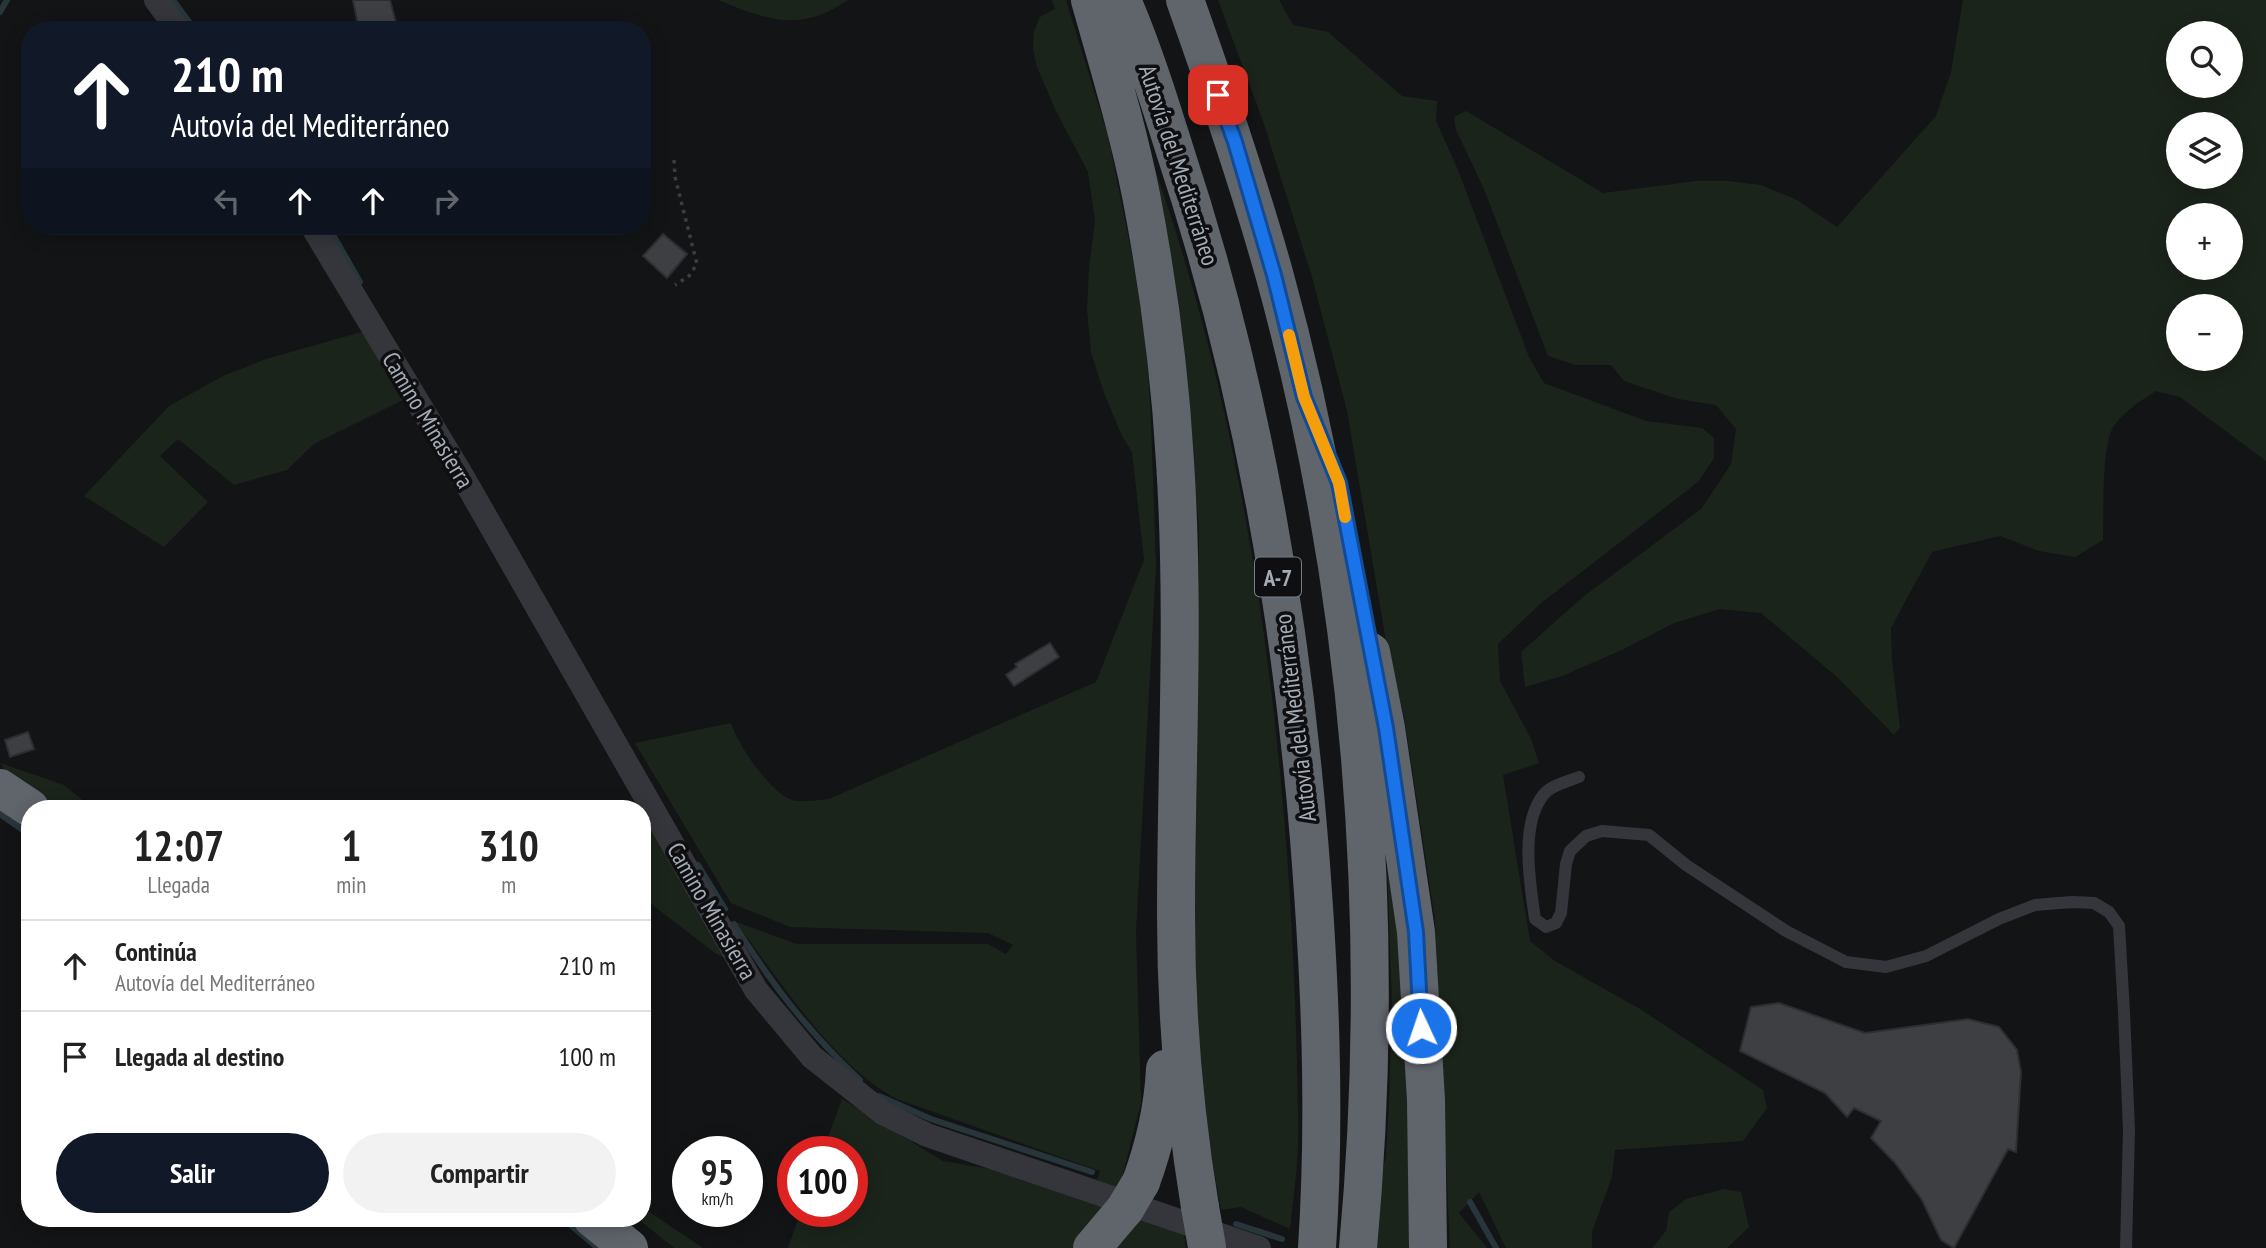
<!DOCTYPE html>
<html lang="es">
<head>
<meta charset="utf-8">
<style>
	:root { --surface:#fff; --page:#f2f2f2; --text:#222; --muted:#767676; --line:#e0e0e0; --accent:#111827 }
	body { margin:0; font-family:"PT Sans Narrow",sans-serif; background:var(--page); color:var(--text); height:100vh; display:flex; flex-direction:column; font-size:26px; white-space:nowrap }
	* { box-sizing:border-box; margin:0 }
	p { font-size:23px; color:var(--muted) }
	.icon { flex:none; width:38px; height:38px; fill:none; stroke:currentColor; stroke-width:2; stroke-linecap:round; stroke-linejoin:round }
	.map { position:relative; flex:1; overflow:hidden }
	.drawer { position:absolute; left:21px; top:800px; width:630px; height:427px; display:flex; flex-direction:column; background:var(--surface); border-radius:28px; box-shadow:0 4px 18px #0003 }
	.drawer>* { flex:none }
	.banner { position:absolute; left:21px; top:21px; width:630px; height:214px; border-radius:28px; box-shadow:0 4px 18px #0003; background:#111827; color:#fff; overflow:hidden }
	.controls { position:absolute; left:2166px; top:21px; display:grid; gap:14px }
	.controls a { display:grid; place-items:center; width:77px; height:77px; border-radius:50%; background:var(--surface); box-shadow:0 4px 18px #0003; font-size:35px }
	.speed { position:absolute; left:672px; top:1136px; display:flex; gap:14px; font-size:35px; font-weight:700; text-align:center }
	.speed>* { display:grid; place-content:center; width:91px; height:91px; border-radius:50%; background:var(--surface); box-shadow:0 4px 18px #0003; line-height:1 }
	.speed small { font-size:18px; font-weight:400 }
	.speed .limit { border:10px solid #d22; background:#fff; color:#111 }
	.pin { position:absolute; display:grid; place-items:center; width:60px; height:60px; color:#fff; margin:-30px; border-radius:14px; box-shadow:0 4px 10px #0006 }
	.me { position:absolute; width:77px; margin:-38px; rotate:357deg; stroke-linejoin:round; filter:drop-shadow(0 0 5px #0008) }
	.turn { display:flex; align-items:center; gap:24px; height:147px; padding:0 35px; font-size:32px }
	.turn .icon { width:91px; height:91px; stroke-width:2.5 }
	.turn b { display:block; font-size:49px; line-height:60px }
	.lanes { display:flex; align-items:center; height:66px; padding:0 35px; background:#0003; justify-content:center; gap:35px; direction:ltr }
	.lanes .off { opacity:.35 }
	.eta { display:flex; justify-content:space-evenly; align-items:center; height:119px; text-align:center }
	.eta b { font-size:42px; font-weight:800; line-height:49px }
	.cta { display:flex; gap:14px; margin-top:auto; padding:14px 35px }
	.cta a { flex:1; height:80px; border-radius:42px; background:var(--accent); color:#fff; font-size:28px; font-weight:800; line-height:80px; text-align:center }
	.cta a+a { background:var(--page); color:var(--text) }
	ul { padding:0; list-style:none }
	li { display:flex; align-items:center; gap:21px; height:91px; padding:0 35px; border-top:2px solid var(--line) }
	li div { flex:1 }
	li b { display:block; font-size:26px }
	li em { font-style:normal }
	.map>svg:first-child { display:block }
</style>
</head>
<body>
<div class="map">
<svg width="2266" height="1248" viewBox="0 0 2266 1248">
	<rect width="100%" height="100%" fill="#131416"/>
	<path fill="#1b241b" fill-rule="evenodd" d="M 718,0 L 848,0 C 800,33 768,20 718,0 Z
		M 1052,0 L 1066,0 L 1108,136 L 1132,255 L 1147,349 L 1151,421 L 1156,565 L 1136,932 L 1141,1103 L 1119,1189 L 1097,1180 L 1100,1171 L 897,1099 C 833,1065 779,980 736,922 L 797,944 L 988,944 L 1006,954 L 1013,945 L 988,933 L 790,927 L 731,903 L 635,743 L 731,723 C 737,744 773,798 796,801 C 806,802 819,800 829,799 L 1096,682 L 1144,560 L 1132,452 L 1122,436 L 1104,393 L 1091,352 L 1087,310 L 1089,268 L 1095,221 L 1088,172 L 1056,111 L 1037,67 L 1033,49 L 1034,31 L 1040,17 L 1055,9 Z
		M 1218,0 L 1279,0 L 1293,25 L 1328,32 L 1402,96 L 1437,101 L 1436,121 L 1458,170 L 1529,357 L 1544,383 L 1646,421 L 1702,428 L 1714,438 L 1714,458 L 1698,482 L 1540,604 L 1498,644 L 1500,681 L 1531,739 L 1539,763 L 1503,775 L 1530,941 L 1555,961 L 1640,1009 L 1763,1090 L 1767,1108 L 1743,1141 L 1615,1150 L 1612,1177 L 1592,1232 L 1592,1248 L 1506,1248 L 1479,1192 L 1459,1213 L 1487,1248 L 1450,1248 L 1435,920 L 1404,716 L 1387,647 L 1347,411 L 1312,277 L 1263,121 Z
		M 1963,0 L 2266,0 L 2266,461 L 2180,397 L 2156,391 C 2142,400 2124,411 2114,426 C 2101,445 2104,514 2103,540 L 2075,557 L 2039,551 L 2000,536 L 1932,552 L 1891,628 L 1892,659 L 1900,728 L 1894,735 L 1837,677 L 1761,613 L 1720,609 L 1674,623 L 1622,650 L 1562,676 L 1525,687 L 1521,652 L 1583,597 L 1702,508 L 1731,464 L 1736,429 L 1716,405 L 1678,399 L 1624,381 L 1611,365 L 1576,365 L 1548,356 L 1484,189 L 1456,130 L 1454,117 L 1466,111 L 1603,193 L 1696,181 L 1728,181 L 1761,185 L 1797,200 L 1837,227 L 1936,116 L 1951,72 ZM 2179,33 L 2231,33 L 2231,86 L 2179,86 ZM 2179,124 L 2231,124 L 2231,177 L 2179,177 ZM 2179,215 L 2231,215 L 2231,268 L 2179,268 ZM 2179,306 L 2231,306 L 2231,359 L 2179,359 Z
		M 1147,147 C 1230,374 1269,614 1287,854 C 1292,924 1295,994 1297,1063 C 1297,1091 1299,1119 1298,1146 C 1297,1174 1293,1201 1290,1229 L 1241,1207 L 1221,1210 L 1200,1089 L 1194,991 L 1199,528 L 1180,345 Z
		M 365,331 L 403,400 L 314,444 L 287,470 L 234,485 L 178,439 L 160,456 L 208,502 L 164,547 L 84,496 L 169,406 L 223,376 L 266,359 Z
		M 0,763 L 64,785 L 92,808 L 59,808 L 7,772 Z
		M 1385,809 L 1408,976 L 1413,1248 L 1370,1248 L 1377,1188 L 1386,1157 L 1389,1106 L 1392,1002 Z
		M 647,820 L 725,958 L 715,953 L 642,897 L 642,830 Z
		M 842,1099 L 943,1161 L 1002,1171 L 1110,1204 L 1089,1233 L 1072,1248 L 788,1248 L 801,1211 L 852,1211 L 852,1152 L 823,1151 Z
		M 1724,1189 L 1741,1192 L 1749,1227 L 1727,1248 L 1652,1248 L 1666,1231 L 1669,1212 L 1686,1199 Z
		M 642,1207 L 703,1248 L 674,1248 L 637,1218 L 642,1218 Z
		M 1139,1216 L 1184,1235 L 1186,1248 L 1113,1248 Z"/>
	<g fill="none" stroke-linecap="round" stroke-linejoin="round">
		<path stroke="#28363b" stroke-width="6" d="M 173,0 L 195,30
			M 0,12 L 7,0
			M 328,226 L 360,282
			M 0,814 L 30,835
			M 698,865 L 725,909
			M 734,924 C 771,983 809,1033 860,1080
			M 879,1096 L 931,1119 L 1092,1172
			M 1470,1202 L 1496,1248
			M 562,1218 L 598,1248
			M 1236,1224 L 1282,1239"/>
	</g>
	<path fill="#3d3f43" stroke="#2d2e32" stroke-width="2" d="M 353,0 L 390,0 L 398,30 L 359,30 Z
		M 663,234 L 687,254 L 667,278 L 643,256 Z
		M 1050,643 L 1059,657 L 1014,686 L 1006,675 L 1017,667 L 1015,664 Z
		M 28,732 L 34,749 L 10,757 L 5,740 Z
		M 1779,1003 L 1865,1033 L 1968,1019 L 1999,1027 L 2017,1050 L 2021,1072 L 2016,1152 L 2008,1149 L 1954,1248 L 1941,1240 L 1922,1200 L 1895,1163 L 1871,1138 L 1881,1121 L 1854,1108 L 1847,1117 L 1825,1093 L 1740,1051 L 1751,1007 Z"/>
	<g fill="none" stroke-linecap="round" stroke-linejoin="round">
		<path stroke="#3a3e42" stroke-width="3.5" stroke-dasharray="3.5 5" stroke-linecap="butt" d="M 674,160 L 675,177 L 697,264 L 689,276 L 675,285"/>
		<path stroke="#34363b" stroke-width="12" d="M 1579,777 C 1569,781 1552,785 1545,793 C 1519,822 1530,884 1535,919 L 1546,927 L 1556,923 L 1561,913 L 1566,864 L 1570,851 L 1586,836 L 1602,831 L 1649,835 L 1686,865 L 1786,931 L 1846,962 L 1886,967 L 1926,956 L 1999,919 L 2035,905 L 2072,902 L 2094,903 L 2109,912 L 2119,926 L 2124,1012 L 2129,1130 L 2126,1248"/>
		<path stroke="#34363b" stroke-width="24" d="M 156,0 L 178,30
			M 312,226 L 464,479 L 756,990 L 812,1057 L 883,1113 L 927,1135 L 1259,1248"/>
		<path stroke="#60656c" stroke-width="38" d="M 1090,0 C 1108,64 1128,129 1141,195 C 1158,283 1170,373 1175,462 C 1185,613 1176,764 1176,915 C 1176,1013 1184,1110 1200,1207
			M 1122,0 C 1143,49 1159,100 1175,151 C 1249,375 1290,605 1309,839 C 1320,976 1326,1111 1317,1248
			M 1185,0 C 1217,90 1248,181 1274,273 C 1361,588 1388,923 1358,1248
			M 1371,652 L 1386,728 L 1416,932 L 1426,1100 L 1428,1248
			M 0,788 L 30,808
			M 1141,1182 C 1155,1144 1163,1109 1165,1069
			M 592,1218 L 629,1248
			M 1092,1248 L 1125,1209"/>
		<path stroke="#60656c" stroke-width="38" d="M 1200,1207 L 1207,1247
			M 1125,1209 L 1141,1182"/>
	</g>
	<g fill="none" stroke-linecap="round" stroke-linejoin="round">
		<defs>
			<path id="route" d="M 1218,95 L 1235,142 L 1274,275 L 1304,397 L 1339,483 L 1386,728 L 1416,932 L 1421,1028"/>
		</defs>
		<use href="#route" stroke="#114b97" stroke-width="18"/>
		<use href="#route" stroke="#1a73e8" stroke-width="12"/>
		<path stroke="#f59e0b" stroke-width="12" d="M 1289,335 L 1304,397 L 1339,483 L 1345,517"/>
	</g>
	<g text-anchor="middle" dominant-baseline="central" stroke-width="7" stroke-linejoin="round" paint-order="stroke">
		<rect fill="#0f0f11" stroke="#777e85" stroke-width="2" x="1255" y="557.5" width="46" height="39" rx="5"/>
		<g font-size="23" font-weight="bold" fill="#a4adb7">
			<text x="1278" y="577">A-7</text>
		</g>
		<g font-size="24" fill="#a4adb7" stroke="#0f0f11">
			<text transform="translate(1179 165) rotate(72)">Autovía del Mediterráneo</text>
			<text transform="translate(428 420) rotate(59)">Camino Minasierra</text>
			<text transform="translate(1295 718) rotate(-97)">Autovía del Mediterráneo</text>
			<text transform="translate(712 911) rotate(60)">Camino Minasierra</text>
		</g>
	</g>
</svg>
<div class="controls">
<a><svg class="icon" aria-label="search" viewBox="0 0 24 24"><circle cx="10" cy="10" r="6"/><path d="M15 15l6 6"/></svg></a>
<a><svg class="icon" aria-label="layers" viewBox="0 0 24 24"><path d="M12 4l9 5-9 5-9-5zM3 14l9 5 9-5"/></svg></a>
<a>+</a>
<a>−</a>
</div>
<div class="speed"><div>95<small>km/h</small></div><div class="limit">100</div></div>
<div class="pin" style="left:1218px;top:95px;background:#d93025"><svg class="icon" aria-label="arrive" viewBox="0 0 24 24"><path d="M6 21V4h12l-3 4 3 4H6"/></svg></div>
<svg class="me" style="left:1421px;top:1028px" viewBox="-20 -20 40 40"><circle r="17" fill="#1a73e8" stroke="#fff" stroke-width="3"/><path d="M0-11L8 9 0 5-8 9z" fill="#fff"/></svg>
<div class="banner">
<div class="turn"><svg class="icon" aria-label="ahead" viewBox="0 0 24 24"><path d="M12 20V5M6 11l6-6 6 6"/></svg><div><b>210 m</b>Autovía del Mediterráneo</div></div>
<div class="lanes"><svg class="icon off" aria-label="left" viewBox="0 0 24 24"><path d="M17 20v-9H6M10 6l-5 5 5 5"/></svg><svg class="icon" aria-label="ahead" viewBox="0 0 24 24"><path d="M12 20V5M6 11l6-6 6 6"/></svg><svg class="icon" aria-label="ahead" viewBox="0 0 24 24"><path d="M12 20V5M6 11l6-6 6 6"/></svg><svg class="icon off" aria-label="right" viewBox="0 0 24 24"><path d="M7 20v-9h11M14 6l5 5-5 5"/></svg></div>
</div>
<section class="drawer">
<div class="eta">
<div><b>12:07</b><p>Llegada</p></div>
<div><b>1</b><p>min</p></div>
<div><b>310</b><p>m</p></div>
</div>
<ul>
<li><svg class="icon" aria-label="ahead" viewBox="0 0 24 24"><path d="M12 20V5M6 11l6-6 6 6"/></svg><div><b>Continúa</b><p>Autovía del Mediterráneo</p></div><em>210 m</em></li>
<li><svg class="icon" aria-label="arrive" viewBox="0 0 24 24"><path d="M6 21V4h12l-3 4 3 4H6"/></svg><div><b>Llegada al destino</b></div><em>100 m</em></li>
</ul>
<div class="cta"><a>Salir</a><a>Compartir</a></div>
</section>
</div>
</body>
</html>
